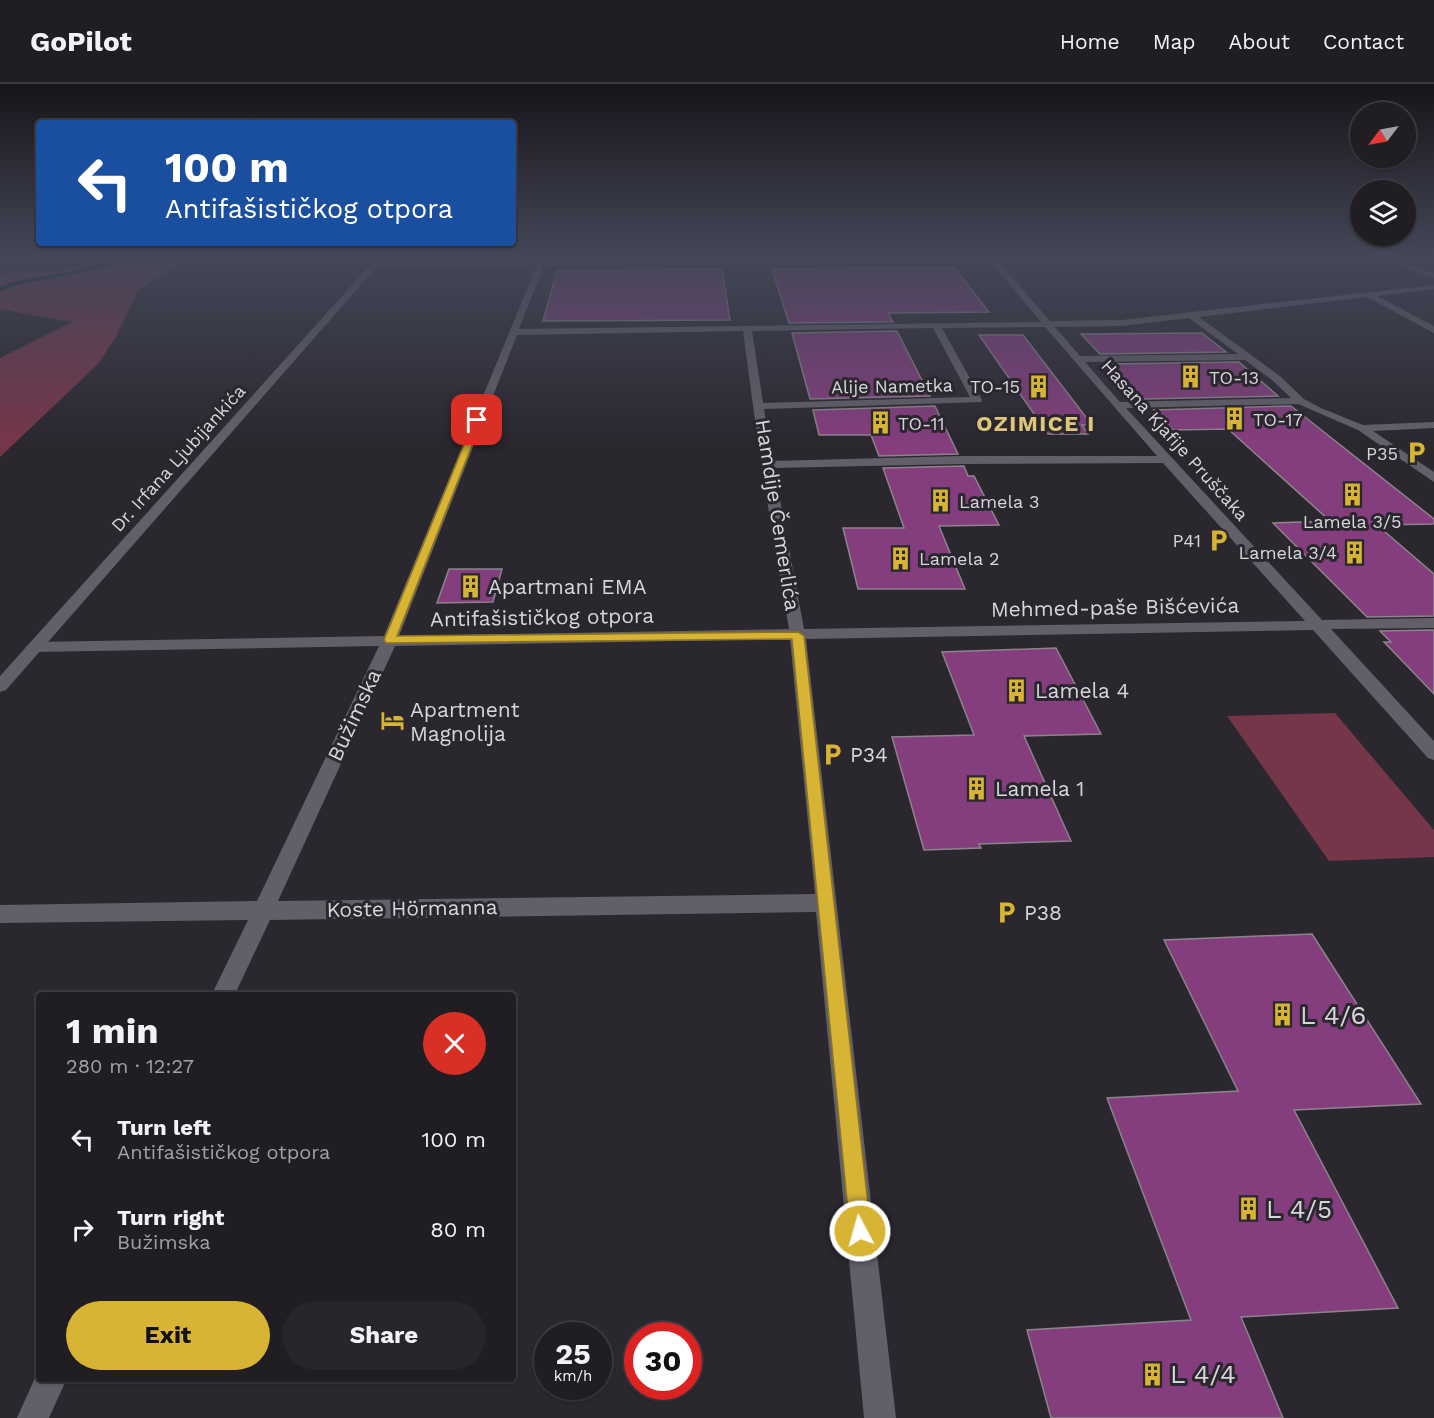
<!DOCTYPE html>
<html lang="en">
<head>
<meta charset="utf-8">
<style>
	:root { --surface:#201d23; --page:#28262b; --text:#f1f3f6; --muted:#a2a2a6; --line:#3d3b41; --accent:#d7b434 }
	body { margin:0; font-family:"Work Sans",sans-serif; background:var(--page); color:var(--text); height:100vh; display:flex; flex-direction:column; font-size:22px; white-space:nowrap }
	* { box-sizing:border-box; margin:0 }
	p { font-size:20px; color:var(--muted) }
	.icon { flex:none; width:33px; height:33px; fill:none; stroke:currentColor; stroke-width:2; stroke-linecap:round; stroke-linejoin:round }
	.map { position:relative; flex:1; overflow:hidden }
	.side { position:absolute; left:36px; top:908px; width:480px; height:390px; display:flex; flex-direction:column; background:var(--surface); border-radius:6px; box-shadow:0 2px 4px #0004,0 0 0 2px var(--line) }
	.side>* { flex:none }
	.top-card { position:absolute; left:36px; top:36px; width:480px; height:126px; border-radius:6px; box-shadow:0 2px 4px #0004,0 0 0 2px var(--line); background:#1a4fa0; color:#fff; overflow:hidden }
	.needle { width:39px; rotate:238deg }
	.controls { position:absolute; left:1350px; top:18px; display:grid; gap:12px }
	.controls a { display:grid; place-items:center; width:66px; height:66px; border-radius:50%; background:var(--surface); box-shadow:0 2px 4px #0004,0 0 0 2px var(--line); font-size:30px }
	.speed { position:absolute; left:534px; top:1238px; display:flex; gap:12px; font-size:30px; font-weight:700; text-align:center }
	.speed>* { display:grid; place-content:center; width:78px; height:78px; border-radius:50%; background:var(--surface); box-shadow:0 2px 4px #0004,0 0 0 2px var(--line); line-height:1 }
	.speed small { font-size:15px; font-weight:400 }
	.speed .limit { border:9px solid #d22; background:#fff; color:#111 }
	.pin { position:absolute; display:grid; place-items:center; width:51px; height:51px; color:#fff; margin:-26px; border-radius:12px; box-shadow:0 3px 9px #0006 }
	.me { position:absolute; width:66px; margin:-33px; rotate:354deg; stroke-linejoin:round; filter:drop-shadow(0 0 4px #0008) }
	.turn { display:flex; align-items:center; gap:21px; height:126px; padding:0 30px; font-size:27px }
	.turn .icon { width:78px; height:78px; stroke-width:2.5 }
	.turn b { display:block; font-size:42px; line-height:51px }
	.round { display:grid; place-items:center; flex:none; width:63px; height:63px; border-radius:32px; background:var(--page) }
	.headline { display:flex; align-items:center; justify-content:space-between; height:102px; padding:0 30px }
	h1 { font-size:36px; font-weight:700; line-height:45px }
	.primary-button { display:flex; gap:12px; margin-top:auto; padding:12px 30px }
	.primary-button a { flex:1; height:69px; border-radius:36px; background:var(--accent); color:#111; font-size:24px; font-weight:700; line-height:69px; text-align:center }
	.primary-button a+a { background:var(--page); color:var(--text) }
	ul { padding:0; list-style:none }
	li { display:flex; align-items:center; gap:18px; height:90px; padding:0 30px }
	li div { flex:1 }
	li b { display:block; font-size:22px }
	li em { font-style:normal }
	header { display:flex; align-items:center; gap:36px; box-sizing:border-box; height:84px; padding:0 30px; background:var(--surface); border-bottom:2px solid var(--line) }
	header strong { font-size:28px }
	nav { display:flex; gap:33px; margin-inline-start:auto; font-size:21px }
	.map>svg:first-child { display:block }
</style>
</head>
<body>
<header>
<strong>GoPilot</strong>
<nav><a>Home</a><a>Map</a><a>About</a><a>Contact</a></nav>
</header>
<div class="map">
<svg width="1434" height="1334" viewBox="0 0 1434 1334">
	<rect width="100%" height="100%" fill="#2a272f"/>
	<path fill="#75364a" d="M 94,171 L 193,171 L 138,206 L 117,251 L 98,280 L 0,373 L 0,274 L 72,238 L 0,225 L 0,190 L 57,187 L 102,174 Z
		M 1335,629 L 1434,746 L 1434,773 L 1329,777 L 1227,632 Z"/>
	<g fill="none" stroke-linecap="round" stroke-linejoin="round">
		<path fill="#00192b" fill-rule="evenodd" d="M 128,171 L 134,171 C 94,193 43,191 0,207 L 0,203 L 11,198 L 90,184 Z"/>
	</g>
	<path fill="#843d7d" stroke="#8d848b" stroke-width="1.5" d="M 954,183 L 989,228 L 888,229 L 893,238 L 789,239 L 772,185 Z
		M 722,185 L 730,236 L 543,237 L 557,187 Z
		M 897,247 L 930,312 L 810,315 L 792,249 Z
		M 1202,249 L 1226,268 L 1100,270 L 1081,250 Z
		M 979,251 L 1023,251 L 1092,341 L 1082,341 L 1088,350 L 1048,350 Z
		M 1239,278 L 1278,312 L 1143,315 L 1110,280 Z
		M 935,322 L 958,370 L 879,372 L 871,351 L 819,351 L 813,326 Z
		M 1291,322 L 1434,435 L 1434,440 L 1377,441 L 1434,490 L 1434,532 L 1367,533 L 1273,439 L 1330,437 L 1228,345 L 1173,346 L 1154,326 Z
		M 964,382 L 968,392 L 974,392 L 999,441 L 939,442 L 965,505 L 858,505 L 843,444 L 904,444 L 883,384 Z
		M 449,485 L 502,485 L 493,518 L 437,519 Z
		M 1434,546 L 1434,610 L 1384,558 L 1391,558 L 1380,547 Z
		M 1056,564 L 1101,650 L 1024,652 L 1071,757 L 979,760 L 981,764 L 924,766 L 892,653 L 974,651 L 942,568 Z
		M 1312,850 L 1421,1020 L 1294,1026 L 1398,1224 L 1241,1233 L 1283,1334 L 1051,1334 L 1027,1246 L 1191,1236 L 1107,1014 L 1238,1007 L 1164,856 Z"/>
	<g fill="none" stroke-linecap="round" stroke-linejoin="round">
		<path fill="#625f68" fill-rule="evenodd" d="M 985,171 L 993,171 L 995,173 L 1239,171 L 1235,173 L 1118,177 L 999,178 L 1050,237 L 1121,236 L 1434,201 L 1434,205 L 1377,212 L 1434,242 L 1434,249 L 1367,213 L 1199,233 L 1280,292 L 1304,315 L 1321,324 L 1363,341 L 1434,338 L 1434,344 L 1373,347 L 1434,388 L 1434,398 L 1358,346 L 1298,320 L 1126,324 L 1322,536 L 1434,534 L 1434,544 L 1331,545 L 1434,657 L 1434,676 L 1428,674 L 1313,546 L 806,555 L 896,1334 L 864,1334 L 816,828 L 270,836 L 235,910 L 212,910 L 248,836 L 0,839 L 0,821 L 257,817 L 379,562 L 34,568 L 26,563 L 34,558 L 384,552 L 537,181 L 374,183 L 371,183 L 371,179 L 739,174 L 987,173 ZM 739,178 L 991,178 L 1041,238 L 519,245 L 544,181 ZM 1189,234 L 1238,270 L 1080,272 L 1055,243 L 1121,242 ZM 1045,243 L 1157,372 L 960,372 L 772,377 L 764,325 L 981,318 L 982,316 L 942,244 ZM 933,244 L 970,313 L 763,319 L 752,247 ZM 743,247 L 761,381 L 789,545 L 399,552 L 517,251 ZM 1245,276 L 1272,296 L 1291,314 L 1120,318 L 1085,278 ZM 1163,379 L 1305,537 L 804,545 L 774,384 L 960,380 ZM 790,555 L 815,810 L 278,817 L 395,562 Z
			M 1372,171 L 1382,171 L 1434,189 L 1434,194 Z
			M 39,1285 L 39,1294 L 67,1294 L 49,1334 L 17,1334 Z"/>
		<path fill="#625f68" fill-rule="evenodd" d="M 379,171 L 387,171 L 6,606 L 0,608 L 0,592 Z"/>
	</g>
	<linearGradient id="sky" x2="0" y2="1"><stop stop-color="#17151a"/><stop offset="0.48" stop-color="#444758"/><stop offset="1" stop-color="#444758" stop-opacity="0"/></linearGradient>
	<rect width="1434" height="358" fill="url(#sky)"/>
	<path fill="#d7b434" stroke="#8c7522" stroke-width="1.5" d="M 475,334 L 482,336 L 397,552 L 798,548 L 804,552 L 871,1147 L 868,1154 L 860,1157 L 853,1154 L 850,1147 L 792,555 L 386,559 L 384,556 Z"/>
	<defs>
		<symbol id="building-bare" viewBox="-9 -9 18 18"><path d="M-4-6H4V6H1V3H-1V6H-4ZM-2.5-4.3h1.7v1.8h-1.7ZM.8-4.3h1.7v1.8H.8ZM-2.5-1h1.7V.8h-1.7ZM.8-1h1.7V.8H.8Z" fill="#d7b434" stroke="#2a272f" stroke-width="2.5" paint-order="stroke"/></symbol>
		<symbol id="parking-bare" viewBox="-9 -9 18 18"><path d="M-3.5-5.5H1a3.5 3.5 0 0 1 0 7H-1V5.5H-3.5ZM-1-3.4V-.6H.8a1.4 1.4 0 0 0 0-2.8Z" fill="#d7b434" stroke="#2a272f" stroke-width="2.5" paint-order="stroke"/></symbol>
		<symbol id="hotel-bare" viewBox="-9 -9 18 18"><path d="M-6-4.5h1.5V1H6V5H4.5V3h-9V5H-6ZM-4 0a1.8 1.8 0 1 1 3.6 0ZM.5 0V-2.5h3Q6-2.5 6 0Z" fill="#d7b434" stroke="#2a272f" stroke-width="2.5" paint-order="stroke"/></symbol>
	</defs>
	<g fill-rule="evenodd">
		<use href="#building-bare" x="1174" y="276" width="33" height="33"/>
		<use href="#building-bare" x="1022" y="286" width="33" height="33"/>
		<use href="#building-bare" x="1218" y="318" width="33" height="33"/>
		<use href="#building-bare" x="864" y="322" width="33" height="33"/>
		<use href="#parking-bare" x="1400" y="352" width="33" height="33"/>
		<use href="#building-bare" x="1336" y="394" width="33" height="33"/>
		<use href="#building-bare" x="924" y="400" width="33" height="33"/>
		<use href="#parking-bare" x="1202" y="440" width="33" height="33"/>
		<use href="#building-bare" x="1338" y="452" width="33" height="33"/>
		<use href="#building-bare" x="884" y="458" width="33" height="33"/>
		<use href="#building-bare" x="454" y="486" width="33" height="33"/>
		<use href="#building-bare" x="1000" y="590" width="33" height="33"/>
		<use href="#hotel-bare" x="376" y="620" width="33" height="33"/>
		<use href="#parking-bare" x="816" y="654" width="33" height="33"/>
		<use href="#building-bare" x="960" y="688" width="33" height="33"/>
		<use href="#parking-bare" x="990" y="812" width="33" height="33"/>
		<use href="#building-bare" x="1266" y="914" width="33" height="33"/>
		<use href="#building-bare" x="1232" y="1108" width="33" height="33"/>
		<use href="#building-bare" x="1136" y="1274" width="33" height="33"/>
	</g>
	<g text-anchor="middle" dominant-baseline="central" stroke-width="6" stroke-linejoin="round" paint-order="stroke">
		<g font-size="18" fill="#d8d6db" stroke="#2a272f" text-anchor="start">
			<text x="1209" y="293">TO-13</text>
			<text x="1020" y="302" text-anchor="end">TO-15</text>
			<text x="1253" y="335">TO-17</text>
			<text x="898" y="339">TO-11</text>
			<text x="1398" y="369" text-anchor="end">P35</text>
			<text x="959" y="417">Lamela 3</text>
			<text x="1352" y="437" text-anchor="middle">Lamela 3/5</text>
			<text x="1201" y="456" text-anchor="end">P41</text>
			<text x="1337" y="468" text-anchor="end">Lamela 3/4</text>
			<text x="919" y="474">Lamela 2</text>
		</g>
		<g font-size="18" fill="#d8d6db" stroke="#2a272f">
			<text transform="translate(892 302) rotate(-1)">Alije Nametka</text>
			<text transform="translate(1175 356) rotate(48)">Hasana Kjafije Pruščaka</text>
			<text transform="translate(178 374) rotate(-48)">Dr. Irfana Ljubijankića</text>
		</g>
		<g font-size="21" fill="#d8d6db" stroke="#2a272f">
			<text transform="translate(778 431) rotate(81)">Hamdije Čemerlića</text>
			<text transform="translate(1115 523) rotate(-1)">Mehmed-paše Bišćevića</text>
			<text transform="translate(542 533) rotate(-1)">Antifašističkog otpora</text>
			<text transform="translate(354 631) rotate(-65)">Bužimska</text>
			<text transform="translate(412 824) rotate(-1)">Koste Hörmanna</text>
		</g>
		<g font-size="21" fill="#d8d6db" stroke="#2a272f" text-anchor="start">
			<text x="488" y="502">Apartmani EMA</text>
			<text x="1035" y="606">Lamela 4</text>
			<text x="410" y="625">Apartment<tspan x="410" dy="24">Magnolija</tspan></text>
			<text x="850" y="670">P34</text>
			<text x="995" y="704">Lamela 1</text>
			<text x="1024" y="828">P38</text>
		</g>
		<g font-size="22" font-weight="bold" letter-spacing="1.5" fill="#ddc579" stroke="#2a272f">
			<text x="1036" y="339">OZIMICE I</text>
		</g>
		<g font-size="26" fill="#d8d6db" stroke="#2a272f" text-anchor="start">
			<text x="1300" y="931">L 4/6</text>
			<text x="1266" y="1125">L 4/5</text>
			<text x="1170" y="1290">L 4/4</text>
		</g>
	</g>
</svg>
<div class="controls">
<a><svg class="needle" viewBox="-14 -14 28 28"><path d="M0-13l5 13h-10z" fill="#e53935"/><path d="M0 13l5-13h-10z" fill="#a2a2a6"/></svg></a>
<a><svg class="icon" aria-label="layers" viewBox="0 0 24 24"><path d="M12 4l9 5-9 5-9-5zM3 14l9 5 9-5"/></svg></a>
</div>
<div class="speed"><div>25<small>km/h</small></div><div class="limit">30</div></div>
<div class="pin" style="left:477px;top:336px;background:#d93025"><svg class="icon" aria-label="arrive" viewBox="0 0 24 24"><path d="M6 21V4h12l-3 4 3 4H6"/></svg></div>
<svg class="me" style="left:860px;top:1147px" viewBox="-20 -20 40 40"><circle r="17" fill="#d7b434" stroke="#fff" stroke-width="3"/><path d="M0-11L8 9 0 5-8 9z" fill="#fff"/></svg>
<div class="top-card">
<div class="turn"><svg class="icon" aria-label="left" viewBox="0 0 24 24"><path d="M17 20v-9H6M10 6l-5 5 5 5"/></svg><div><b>100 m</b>Antifašističkog otpora</div></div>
</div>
<section class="side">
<div class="headline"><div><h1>1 min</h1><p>280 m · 12:27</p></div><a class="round" style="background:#d93025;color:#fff"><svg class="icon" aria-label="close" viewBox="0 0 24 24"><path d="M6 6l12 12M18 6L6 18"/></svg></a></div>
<ul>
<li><svg class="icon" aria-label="left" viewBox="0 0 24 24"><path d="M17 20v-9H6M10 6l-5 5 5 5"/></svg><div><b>Turn left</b><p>Antifašističkog otpora</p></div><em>100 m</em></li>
<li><svg class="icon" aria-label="right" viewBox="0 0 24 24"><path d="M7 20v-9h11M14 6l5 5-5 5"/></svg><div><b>Turn right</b><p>Bužimska</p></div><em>80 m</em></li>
</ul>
<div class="primary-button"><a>Exit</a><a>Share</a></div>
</section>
</div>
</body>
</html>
